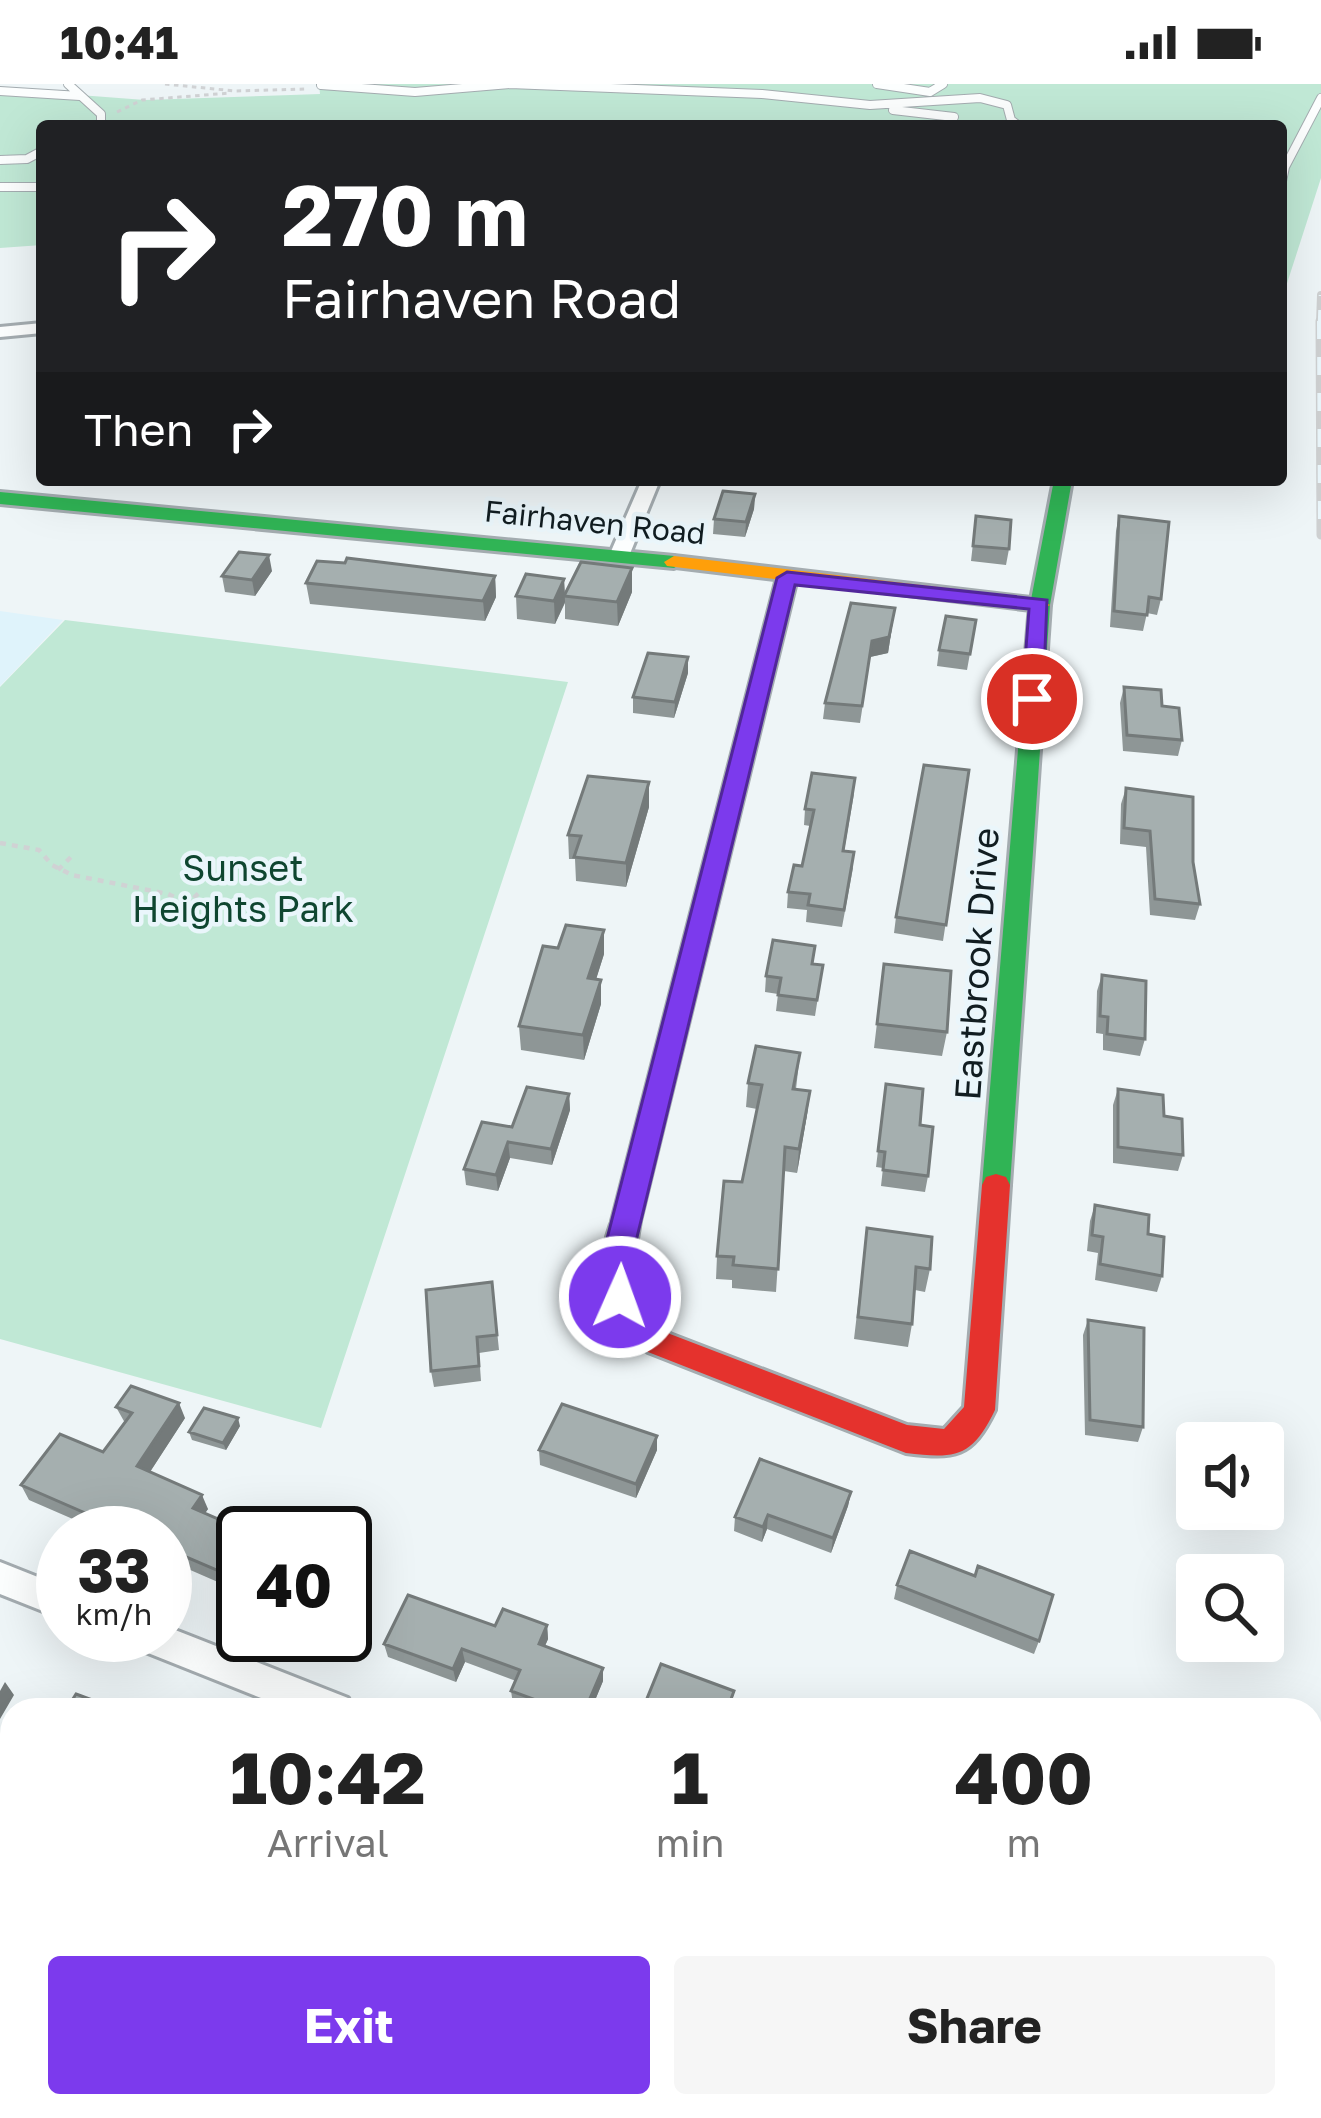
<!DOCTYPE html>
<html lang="en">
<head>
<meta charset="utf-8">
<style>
	:root { --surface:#fff; --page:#f6f6f6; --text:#222; --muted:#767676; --accent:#7c3aed }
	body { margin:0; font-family:"Golos Text",sans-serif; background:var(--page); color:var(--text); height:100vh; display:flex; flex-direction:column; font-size:45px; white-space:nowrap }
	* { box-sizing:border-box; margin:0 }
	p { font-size:39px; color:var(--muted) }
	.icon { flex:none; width:66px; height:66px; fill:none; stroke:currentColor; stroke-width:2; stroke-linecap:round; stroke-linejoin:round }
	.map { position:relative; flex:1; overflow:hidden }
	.panel { position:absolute; left:0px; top:1614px; width:1323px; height:420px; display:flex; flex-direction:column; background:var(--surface); border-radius:36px 36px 0 0; box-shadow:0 12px 48px #0002 }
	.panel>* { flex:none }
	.hud { position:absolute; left:36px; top:36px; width:1251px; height:366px; border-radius:12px; box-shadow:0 12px 48px #0002; background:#202124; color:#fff; overflow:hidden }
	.fabs { position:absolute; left:1176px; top:1338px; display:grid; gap:24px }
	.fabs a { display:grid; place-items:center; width:108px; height:108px; border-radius:12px; background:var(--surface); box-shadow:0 12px 48px #0002; font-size:60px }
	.speed { position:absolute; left:36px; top:1422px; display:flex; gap:24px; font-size:60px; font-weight:700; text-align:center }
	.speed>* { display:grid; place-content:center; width:156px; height:156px; border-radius:50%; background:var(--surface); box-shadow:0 12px 48px #0002; line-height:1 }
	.speed small { font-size:30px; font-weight:400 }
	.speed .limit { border:6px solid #111; border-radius:18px; background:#fff; color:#111 }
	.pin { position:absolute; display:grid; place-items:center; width:102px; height:102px; color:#fff; margin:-51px; border:6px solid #fff; border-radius:50%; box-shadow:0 3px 12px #0007 }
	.me { position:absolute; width:132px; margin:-66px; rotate:2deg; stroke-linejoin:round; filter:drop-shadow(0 0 9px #0008) }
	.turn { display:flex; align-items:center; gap:42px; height:252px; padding:0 48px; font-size:54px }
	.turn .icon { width:156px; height:156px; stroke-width:2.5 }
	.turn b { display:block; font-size:84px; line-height:102px }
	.then { display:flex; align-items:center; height:114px; padding:0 48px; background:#0003; gap:24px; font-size:45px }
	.eta { display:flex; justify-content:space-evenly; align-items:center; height:204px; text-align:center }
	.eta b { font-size:72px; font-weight:700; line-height:84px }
	.primary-button { display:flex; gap:24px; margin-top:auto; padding:24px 48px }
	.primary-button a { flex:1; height:138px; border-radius:12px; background:var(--accent); color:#fff; font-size:48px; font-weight:700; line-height:138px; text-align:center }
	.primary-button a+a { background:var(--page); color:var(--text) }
	.status { display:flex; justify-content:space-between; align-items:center; height:84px; padding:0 60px; background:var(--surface); direction:ltr }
	.status svg { height:33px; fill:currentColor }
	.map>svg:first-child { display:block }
</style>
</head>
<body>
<div class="status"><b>10:41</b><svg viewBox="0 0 49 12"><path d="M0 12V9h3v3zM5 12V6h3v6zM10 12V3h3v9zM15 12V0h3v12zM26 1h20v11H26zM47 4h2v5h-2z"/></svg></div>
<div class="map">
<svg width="1321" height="2034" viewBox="0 0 1321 2034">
	<rect width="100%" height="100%" fill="#eef5f7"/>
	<path fill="#dff3fb" d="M 0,527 L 63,536 L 0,602 Z"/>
	<path fill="#c0e8d5" d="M 319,0 L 1321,0 L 1321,94 L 1281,218 L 1281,42 L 42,42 L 42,161 L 0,164 L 0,5 L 145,16 L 320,10 Z
		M 65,536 L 568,598 L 321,1344 L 0,1255 L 0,603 Z"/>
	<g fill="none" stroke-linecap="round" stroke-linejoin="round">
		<defs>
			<path id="lane" d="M 68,0 L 101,30 L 101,42
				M 877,0 L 930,8 L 943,0
				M 321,1 L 415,8 L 510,0 L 762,10 L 870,21 L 980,14 L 1007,21 L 1011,36 L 1019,42
				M 0,7 L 80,12
				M 893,26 L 954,33
				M 0,76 L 27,75 L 42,67
				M 1281,102 L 1285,83 L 1321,14
				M 0,103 L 42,103"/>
			<path id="street" d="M 42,239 L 42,249 L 0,253 L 0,243 Z
				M 642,396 L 660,396 L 629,472 L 612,476 L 609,472 Z
				M 0,1478 L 63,1503 L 63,1535 L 0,1510 Z
				M 165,1542 L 348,1614 L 353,1626 L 291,1626 L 133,1563 L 128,1551 L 165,1551 Z
				M 0,1922 L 12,1927 L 12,1967 L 0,1962 Z
				M 153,2022 L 216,2022 L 221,2034 L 158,2034 Z
				M 1068,2022 L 1110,2022 L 1108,2034 L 1066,2034 Z"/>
			<path id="fast" d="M 1054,396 L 1072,396 L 1050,521 L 1010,1101 L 1006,1109 L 986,1109 L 982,1101 L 1030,521 Z
				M 0,408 L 674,472 L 684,478 L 674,484 L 0,420 Z
				M 787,488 L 797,494 L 640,1137 L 636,1145 L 616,1145 L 612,1137 L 777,494 Z"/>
			<path id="slow" d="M 674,472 L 1040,515 L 1050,521 L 1040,527 L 667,482 L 664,478 Z"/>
			<path id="jam" d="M 996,1090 L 1006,1093 L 1010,1101 L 995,1326 C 972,1374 955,1375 906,1369 L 648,1268 C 609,1232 590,1180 616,1129 L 636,1129 L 640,1137 L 634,1173 L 636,1204 L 644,1223 L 670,1250 L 907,1341 L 944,1345 L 964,1323 L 982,1101 L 986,1093 Z"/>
		</defs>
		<use href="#lane" stroke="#a4acb0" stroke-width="10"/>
		<use href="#street" stroke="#a4acb0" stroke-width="6"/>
		<use href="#fast" stroke="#a4acb0" stroke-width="6"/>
		<use href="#slow" stroke="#a4acb0" stroke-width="6"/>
		<use href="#jam" stroke="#a4acb0" stroke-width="6"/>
		<path stroke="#d0d2d4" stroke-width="3" stroke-dasharray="4.5 4.5" stroke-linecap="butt" d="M 165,0 L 235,7 L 307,5
			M 117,28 L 142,16 L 230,9"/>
		<path stroke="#d0d2d4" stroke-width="4.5" stroke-dasharray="6 6" stroke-linecap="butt" d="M 0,759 L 39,766 L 52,781 L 72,791 L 168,810 L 180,816 L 197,839
			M 58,786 L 74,770
			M 185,822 L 200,808"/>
		<use href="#lane" stroke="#fcfefe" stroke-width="8"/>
		<use href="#street" fill="#fcfefe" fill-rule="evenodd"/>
		<use href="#fast" fill="#30b455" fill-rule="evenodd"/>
		<use href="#slow" fill="#ff9f0a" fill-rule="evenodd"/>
		<use href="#jam" fill="#e5322d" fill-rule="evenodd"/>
		<defs>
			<path id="rail-far1" d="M 1320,240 L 1321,211"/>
			<path id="rail" d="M 1320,237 L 1321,451"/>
		</defs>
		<use href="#rail-far1" stroke="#ced0d1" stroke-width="8"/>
		<use href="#rail" stroke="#ced0d1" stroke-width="9"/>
		<use href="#rail-far1" stroke="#eaf6fb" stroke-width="4.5" stroke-dasharray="14" stroke-linecap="butt"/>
		<use href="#rail" stroke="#eaf6fb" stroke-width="6" stroke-dasharray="18" stroke-linecap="butt"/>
	</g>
	<path fill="#8e9696" d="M 341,396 L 390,396 L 388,401 Z
		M 755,410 L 754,425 L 745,453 L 713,450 L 714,435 Z
		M 976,432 L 1009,465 L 1006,481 L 971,477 Z
		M 1119,432 L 1161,515 L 1157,531 L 1147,529 L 1143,547 L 1110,543 L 1116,447 Z
		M 632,484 L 632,508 L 618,542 L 565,535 L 565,519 L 555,540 L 517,535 L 516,512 L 564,495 L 565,511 Z
		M 272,487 L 255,512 L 225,508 L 222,492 Z
		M 495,492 L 496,513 L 485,537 L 310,520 L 306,499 Z
		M 895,524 L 888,569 L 870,573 L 860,639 L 823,635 L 825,619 Z
		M 976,536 L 967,586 L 937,582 L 939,566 Z
		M 688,573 L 688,589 L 674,634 L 633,629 L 633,613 Z
		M 1124,603 L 1162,622 L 1182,656 L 1178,672 L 1123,667 L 1120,619 Z
		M 969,686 L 943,857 L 894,849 L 896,833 Z
		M 649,698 L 649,723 L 626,803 L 576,797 L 575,775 L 569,775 L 568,751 Z
		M 1126,704 L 1200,820 L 1195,836 L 1150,831 L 1146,763 L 1120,760 L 1121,720 Z
		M 854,710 L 844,767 L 853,784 L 842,843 L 806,838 L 807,826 L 787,824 L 788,808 L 802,782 L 810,742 L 804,741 L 805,725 Z
		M 604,846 L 604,870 L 596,895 L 601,896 L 601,920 L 584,976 L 521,966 L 519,942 L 558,864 Z
		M 813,880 L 823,881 L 815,932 L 776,927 L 778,910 L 765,908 L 766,892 Z
		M 884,880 L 947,948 L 942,972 L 874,964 Z
		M 1102,891 L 1145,955 L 1140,972 L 1103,966 L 1103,950 L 1096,949 L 1097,907 Z
		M 800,969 L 796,1005 L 810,1007 L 807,1031 L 797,1089 L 784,1087 L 776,1208 L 732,1204 L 732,1196 L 716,1195 L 717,1172 L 742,1098 L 757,1025 L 746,1023 L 748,999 Z
		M 886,1000 L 920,1041 L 928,1092 L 925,1108 L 881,1102 L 883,1084 L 876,1083 Z
		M 1118,1005 L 1164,1032 L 1183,1071 L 1178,1087 L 1113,1079 L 1113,1021 Z
		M 569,1010 L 570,1026 L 552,1081 L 510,1074 L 498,1107 L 466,1101 L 464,1085 L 512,1043 Z
		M 1095,1121 L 1148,1150 L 1162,1192 L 1157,1208 L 1095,1196 L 1098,1169 L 1087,1167 L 1090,1137 Z
		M 867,1144 L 930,1185 L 925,1208 L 915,1206 L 912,1240 L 908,1263 L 854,1255 Z
		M 492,1198 L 499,1266 L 479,1269 L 481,1297 L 434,1303 L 431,1287 Z
		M 1088,1236 L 1143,1343 L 1138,1358 L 1085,1351 L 1083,1251 Z
		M 116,1323 L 185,1334 L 150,1388 L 208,1425 L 205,1429 L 248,1448 L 243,1449 L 243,1478 L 227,1502 L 165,1475 L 165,1449 L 105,1449 L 29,1416 L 21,1401 L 103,1368 L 125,1339 Z
		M 240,1342 L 226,1366 L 192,1356 L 189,1348 Z
		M 657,1352 L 657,1366 L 636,1414 L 540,1381 L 539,1366 Z
		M 851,1408 L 848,1422 L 831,1469 L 767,1445 L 762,1458 L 734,1447 L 735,1433 Z
		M 897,1501 L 1039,1557 L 1034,1570 L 894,1515 Z
		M 547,1541 L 548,1555 L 545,1562 L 603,1584 L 603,1597 L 591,1626 L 529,1626 L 513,1620 L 511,1607 L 516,1597 L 465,1578 L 456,1598 L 388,1573 L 384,1560 L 495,1542 Z
		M 734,1607 L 731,1626 L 646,1626 L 646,1617 Z
		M 0,1745 L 12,1750 L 12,1821 L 0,1816 Z
		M 464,2022 L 545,2022 L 540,2034 L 529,2034 L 518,2028 L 516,2034 L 488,2034 Z
		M 923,2022 L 997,2022 L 995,2034 L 945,2034 L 922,2026 Z"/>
	<path fill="#747a7a" d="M 755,410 L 754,425 L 745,453 L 746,438 Z
		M 269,471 L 272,487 L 255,512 L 252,496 Z
		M 632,484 L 632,508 L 618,542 L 617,518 Z
		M 495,492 L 496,513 L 485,537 L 483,517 Z
		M 564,495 L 565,518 L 555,540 L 554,517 Z
		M 895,524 L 888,569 L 870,573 L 860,639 L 872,557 Z
		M 688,573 L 688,589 L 674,634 L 675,618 Z
		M 649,698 L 649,723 L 626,803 L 626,779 Z
		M 604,846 L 604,870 L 589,918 L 588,894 Z
		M 601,896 L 601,920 L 584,976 L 583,951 Z
		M 810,1007 L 807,1031 L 797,1089 L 799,1065 Z
		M 569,1010 L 570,1026 L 552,1081 L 551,1065 Z
		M 508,1058 L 510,1074 L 498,1107 L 496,1091 Z
		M 179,1319 L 185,1334 L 144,1397 L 137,1382 Z
		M 238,1334 L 240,1342 L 226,1366 L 223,1359 Z
		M 657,1352 L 657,1366 L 636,1414 L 636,1400 Z
		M 851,1408 L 848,1422 L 831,1469 L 833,1454 Z
		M 202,1411 L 208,1425 L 199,1438 L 193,1424 Z
		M 768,1431 L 767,1445 L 762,1458 L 763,1443 Z
		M 243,1456 L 243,1478 L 227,1502 L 221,1488 Z
		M 365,1495 L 368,1509 L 347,1549 L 345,1530 Z
		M 547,1541 L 548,1555 L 540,1573 L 539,1560 Z
		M 462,1565 L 465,1578 L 456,1598 L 453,1585 Z
		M 603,1584 L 603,1597 L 591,1626 L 585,1626 Z
		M 5,1598 L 14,1611 L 0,1635 L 0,1607 Z
		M 515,2022 L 518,2028 L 516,2034 L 510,2034 Z
		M 539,2022 L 545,2022 L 540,2034 L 537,2034 L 536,2030 Z"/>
	<path fill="#a5afaf" stroke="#747a7a" stroke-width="3" d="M 723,407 L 755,410 L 746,438 L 714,435 Z
		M 976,432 L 1011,436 L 1009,465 L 973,462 Z
		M 1119,432 L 1169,438 L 1161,515 L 1149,513 L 1147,531 L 1114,527 Z
		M 239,468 L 269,471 L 252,496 L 222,492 Z
		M 347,474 L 495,492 L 483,517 L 306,499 L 317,477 L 345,479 Z
		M 581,478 L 632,484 L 617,518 L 564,512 Z
		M 526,490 L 564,495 L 554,517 L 516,512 Z
		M 851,519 L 895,524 L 889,553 L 872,557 L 862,622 L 825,619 Z
		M 946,532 L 976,536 L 970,570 L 939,566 Z
		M 648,569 L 688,573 L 675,618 L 633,613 Z
		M 1124,603 L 1161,606 L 1162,622 L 1179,624 L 1182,656 L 1127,651 Z
		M 924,681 L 969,686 L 946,841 L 896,833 Z
		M 812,689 L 855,694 L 843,767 L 854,768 L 844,826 L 808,821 L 810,810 L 788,808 L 794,781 L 802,782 L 814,726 L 805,725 Z
		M 588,692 L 649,698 L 626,779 L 574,773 L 581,752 L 568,751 Z
		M 1126,704 L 1193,713 L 1193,778 L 1200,820 L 1155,815 L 1150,747 L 1124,744 Z
		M 566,841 L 604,846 L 588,894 L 601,896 L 583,951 L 519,942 L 543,862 L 558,864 Z
		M 773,856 L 815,862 L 812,880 L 823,881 L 817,916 L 778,911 L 781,894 L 766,892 Z
		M 884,880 L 951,887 L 947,948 L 877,940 Z
		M 1102,891 L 1146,897 L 1145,955 L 1107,950 L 1108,933 L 1100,932 Z
		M 756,962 L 800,969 L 793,1005 L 810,1007 L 799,1065 L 785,1063 L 778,1185 L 733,1181 L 734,1173 L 717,1172 L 724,1097 L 742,1098 L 762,1001 L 748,999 Z
		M 886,1000 L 923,1005 L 920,1041 L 933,1043 L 928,1092 L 883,1086 L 885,1068 L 878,1067 Z
		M 527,1003 L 569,1010 L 551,1065 L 508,1058 L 496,1091 L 464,1085 L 482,1038 L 512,1043 Z
		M 1118,1005 L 1163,1011 L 1164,1032 L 1182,1035 L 1183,1071 L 1118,1063 Z
		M 1095,1121 L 1149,1131 L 1148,1150 L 1164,1153 L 1162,1192 L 1100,1180 L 1103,1153 L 1092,1151 Z
		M 867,1144 L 932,1153 L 930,1185 L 916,1183 L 912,1240 L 858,1233 Z
		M 492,1198 L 497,1251 L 477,1253 L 479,1282 L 431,1287 L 426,1206 Z
		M 1088,1236 L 1144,1244 L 1143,1343 L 1090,1336 Z
		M 131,1302 L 179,1319 L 137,1382 L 202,1411 L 193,1424 L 248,1448 L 243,1449 L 243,1456 L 221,1488 L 165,1464 L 165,1449 L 131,1449 L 21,1401 L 60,1350 L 103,1368 L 132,1329 L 116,1323 Z
		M 562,1320 L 657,1352 L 636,1400 L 539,1366 Z
		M 204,1324 L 238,1334 L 223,1359 L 189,1348 Z
		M 760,1375 L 851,1408 L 833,1454 L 768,1431 L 763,1443 L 735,1433 Z
		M 910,1467 L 975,1492 L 978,1482 L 1053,1511 L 1039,1557 L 897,1501 Z
		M 345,1487 L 365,1495 L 345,1530 Z
		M 408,1511 L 495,1542 L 503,1525 L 547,1541 L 539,1560 L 603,1584 L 585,1626 L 563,1626 L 511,1607 L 520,1586 L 462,1565 L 453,1585 L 384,1560 Z
		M 661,1580 L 734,1607 L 727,1626 L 670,1626 L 646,1617 Z
		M 76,1610 L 119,1626 L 66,1626 Z
		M 0,1745 L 12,1750 L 12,1815 L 0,1809 Z
		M 1311,1765 L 1320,1768 L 1319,1807 L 1311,1805 Z
		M 479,2022 L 515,2022 L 510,2034 L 502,2034 Z
		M 520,2022 L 539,2022 L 536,2030 Z
		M 589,2022 L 656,2022 L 653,2031 L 660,2034 L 585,2034 Z
		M 939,2022 L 997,2022 L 995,2034 L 970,2034 Z
		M 780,2023 L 808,2034 L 777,2034 Z"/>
	<path fill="#7c3aed" stroke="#51269a" stroke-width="3" d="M 787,488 L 1047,516 L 1043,615 L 1032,622 L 1022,615 L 1029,525 L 795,501 L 631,1178 L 635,1213 L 630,1221 L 620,1225 L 609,1221 L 601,1178 L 777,494 Z"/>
	<g text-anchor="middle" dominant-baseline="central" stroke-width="9" stroke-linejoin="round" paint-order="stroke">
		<g font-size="30" fill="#111d21" stroke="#eaf6fb">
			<text transform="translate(595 438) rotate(6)">Fairhaven Road</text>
		</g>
		<g font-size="36" fill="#0f4630" stroke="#eaf6fb">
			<text x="243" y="783">Sunset<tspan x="243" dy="41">Heights Park</tspan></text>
		</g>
		<g font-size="36" fill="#111d21" stroke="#eaf6fb">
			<text transform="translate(976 880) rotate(-86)">Eastbrook Drive</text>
		</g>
	</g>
</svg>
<div class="fabs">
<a><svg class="icon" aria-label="sound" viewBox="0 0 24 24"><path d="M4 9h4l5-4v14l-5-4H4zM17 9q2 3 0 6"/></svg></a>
<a><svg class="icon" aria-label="search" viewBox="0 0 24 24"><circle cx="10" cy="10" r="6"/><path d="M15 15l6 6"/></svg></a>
</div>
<div class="speed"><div>33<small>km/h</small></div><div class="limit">40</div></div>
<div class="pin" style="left:1032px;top:615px;background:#d93025"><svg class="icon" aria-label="arrive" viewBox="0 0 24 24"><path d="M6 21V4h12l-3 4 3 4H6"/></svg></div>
<svg class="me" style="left:620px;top:1213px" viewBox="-20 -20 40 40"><circle r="17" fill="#7c3aed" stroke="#fff" stroke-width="3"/><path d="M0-11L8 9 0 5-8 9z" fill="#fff"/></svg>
<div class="hud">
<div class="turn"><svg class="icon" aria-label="right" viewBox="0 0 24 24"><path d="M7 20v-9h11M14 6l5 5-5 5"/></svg><div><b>270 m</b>Fairhaven Road</div></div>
<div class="then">Then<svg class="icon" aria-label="right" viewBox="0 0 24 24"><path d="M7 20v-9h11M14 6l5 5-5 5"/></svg></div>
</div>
<section class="panel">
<div class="eta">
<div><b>10:42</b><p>Arrival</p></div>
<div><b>1</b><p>min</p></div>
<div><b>400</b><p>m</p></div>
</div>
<div class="primary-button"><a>Exit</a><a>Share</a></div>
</section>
</div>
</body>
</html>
